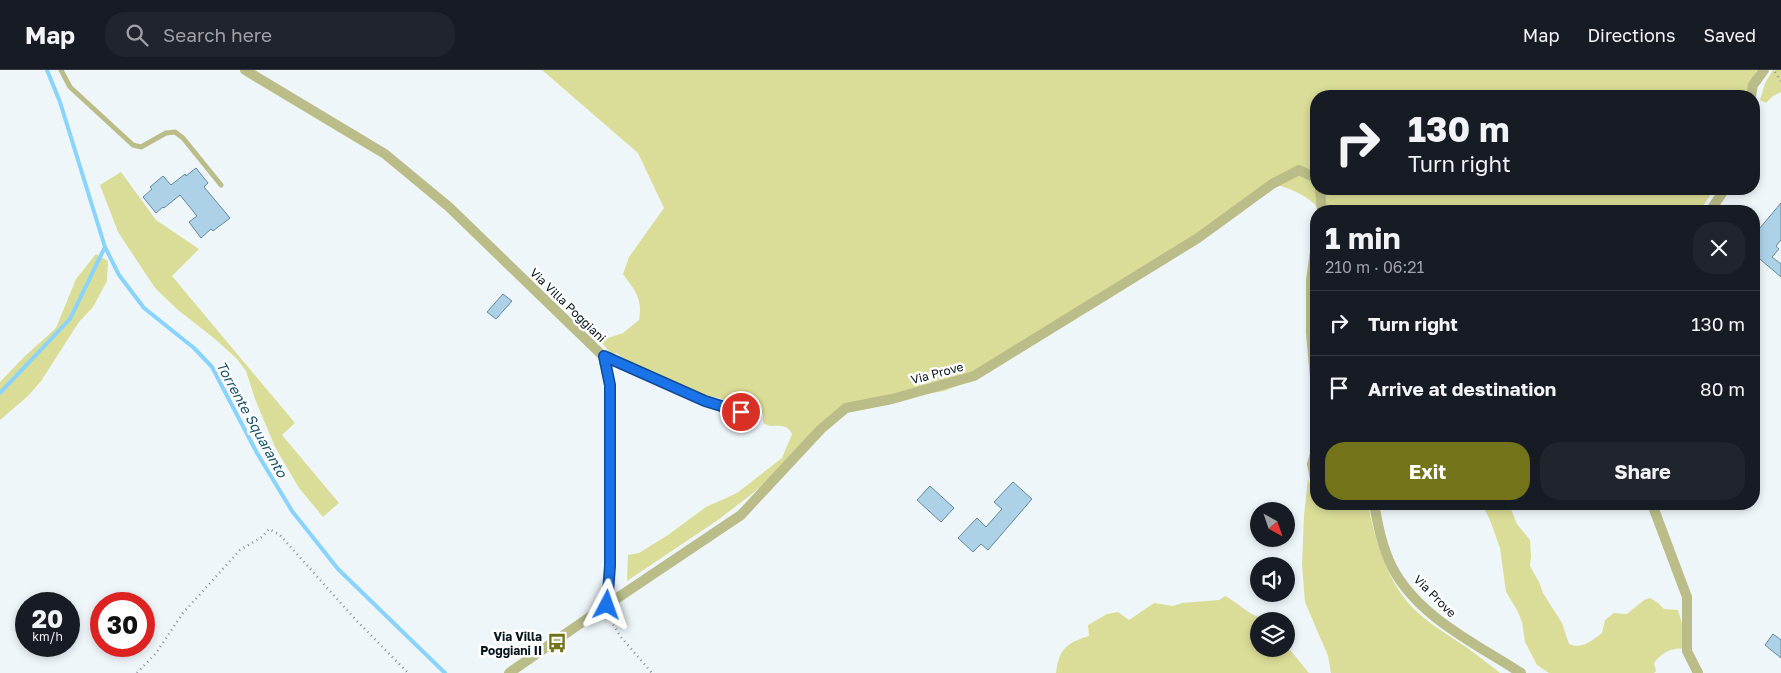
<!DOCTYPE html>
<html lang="en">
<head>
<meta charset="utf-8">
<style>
	:root { --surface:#171b24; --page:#20242c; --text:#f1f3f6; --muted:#9ea1a6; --line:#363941; --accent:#73741a }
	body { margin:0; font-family:"Golos Text",sans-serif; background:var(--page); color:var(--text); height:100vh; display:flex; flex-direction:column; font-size:19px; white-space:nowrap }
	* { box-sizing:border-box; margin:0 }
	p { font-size:16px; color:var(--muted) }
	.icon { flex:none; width:28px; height:28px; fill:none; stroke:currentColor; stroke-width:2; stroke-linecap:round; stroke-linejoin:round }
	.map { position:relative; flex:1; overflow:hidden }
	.side { position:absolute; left:1310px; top:135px; width:450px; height:305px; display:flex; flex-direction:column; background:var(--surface); border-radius:20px; box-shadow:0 2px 8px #0003 }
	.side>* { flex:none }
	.banner { position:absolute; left:1310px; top:20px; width:450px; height:105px; border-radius:20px; box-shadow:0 2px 8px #0003; background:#171b24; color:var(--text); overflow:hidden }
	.needle { width:32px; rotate:140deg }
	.fabs { position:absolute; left:1250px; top:432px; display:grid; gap:10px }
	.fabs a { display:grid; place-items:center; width:45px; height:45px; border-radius:50%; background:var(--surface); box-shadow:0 2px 8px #0003; font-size:25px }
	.speed { position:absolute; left:15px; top:522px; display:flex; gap:10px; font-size:25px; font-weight:700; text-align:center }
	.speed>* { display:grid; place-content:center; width:65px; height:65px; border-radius:50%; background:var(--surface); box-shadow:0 2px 8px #0003; line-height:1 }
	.speed small { font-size:12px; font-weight:400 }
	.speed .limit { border:8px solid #d22; background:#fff; color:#111 }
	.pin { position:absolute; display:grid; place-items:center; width:42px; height:42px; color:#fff; margin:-21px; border:2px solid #fff; border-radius:50%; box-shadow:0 1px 5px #0007 }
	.me { position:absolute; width:55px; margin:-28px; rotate:4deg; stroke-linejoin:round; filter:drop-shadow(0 0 4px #0008) }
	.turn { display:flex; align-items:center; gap:18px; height:105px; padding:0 15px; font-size:22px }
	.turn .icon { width:65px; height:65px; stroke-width:2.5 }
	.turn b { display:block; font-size:35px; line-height:42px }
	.round { display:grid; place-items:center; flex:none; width:52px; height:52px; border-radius:20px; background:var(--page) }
	.summary { display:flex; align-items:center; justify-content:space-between; height:85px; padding:0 15px }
	h1 { font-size:30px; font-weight:700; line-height:38px }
	.primary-button { display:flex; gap:10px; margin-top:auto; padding:10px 15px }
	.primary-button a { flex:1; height:58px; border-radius:20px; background:var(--accent); color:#fff; font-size:20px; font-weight:700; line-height:58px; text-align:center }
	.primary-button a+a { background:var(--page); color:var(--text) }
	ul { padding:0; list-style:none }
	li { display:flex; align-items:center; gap:15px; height:65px; padding:0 15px; border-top:1px solid var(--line) }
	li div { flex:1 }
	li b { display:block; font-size:19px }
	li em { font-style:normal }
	header { display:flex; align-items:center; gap:30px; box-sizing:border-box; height:70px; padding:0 25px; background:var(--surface); border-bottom:1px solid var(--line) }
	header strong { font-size:24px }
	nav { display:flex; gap:28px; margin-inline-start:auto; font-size:18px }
	.search { width:350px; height:45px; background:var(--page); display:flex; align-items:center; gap:12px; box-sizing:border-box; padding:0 18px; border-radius:20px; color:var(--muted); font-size:19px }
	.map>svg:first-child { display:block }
</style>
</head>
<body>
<header>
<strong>Map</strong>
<div class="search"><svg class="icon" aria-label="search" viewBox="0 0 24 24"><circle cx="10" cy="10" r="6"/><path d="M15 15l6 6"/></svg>Search here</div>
<nav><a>Map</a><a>Directions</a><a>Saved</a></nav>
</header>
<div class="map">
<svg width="1781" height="603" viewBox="0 0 1781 603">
	<rect width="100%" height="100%" fill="#eff6fa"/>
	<path fill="#dadd97" d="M 542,0 L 1757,0 L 1744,26 L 1316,26 L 1316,119 L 1714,119 L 1700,141 L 1320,141 C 1311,127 1294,120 1278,115 L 1196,165 L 967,312 L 944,321 L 842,338 L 780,401 L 753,423 L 718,450 L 627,511 L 628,485 L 639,483 L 668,465 L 706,437 L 737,423 L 782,388 L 792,364 C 787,354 780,356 772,356 C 769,356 766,354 763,353 L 763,344 L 750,341 L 719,328 L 690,322 L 655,309 L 616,283 L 612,285 L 602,273 L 608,268 L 623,263 L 639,250 C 643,228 635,221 623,204 L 629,187 L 664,138 L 638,83 Z
		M 1773,0 L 1781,0 L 1781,22 L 1773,26 L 1766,33 L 1760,30 L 1765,13 Z
		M 121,102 L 156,150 L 199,179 L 172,206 L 295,353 L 282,365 L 339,433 L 323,447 L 299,418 L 275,377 L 255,329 L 246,301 L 237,289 L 215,269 L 178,240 L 155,218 L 118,162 L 100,115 Z
		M 96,184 L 108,191 L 107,211 L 93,237 L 79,252 L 41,311 L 29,325 L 0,350 L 0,312 L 24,287 L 56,258 L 76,209 Z
		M 1308,409 L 1313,424 L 1316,426 L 1316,434 L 1368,434 C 1375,470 1386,508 1411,536 C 1427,553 1447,564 1466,577 C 1478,586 1489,594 1500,603 L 1331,603 L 1328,586 L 1305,532 L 1302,495 L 1304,446 Z
		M 1482,434 L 1509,434 L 1517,454 L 1530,470 L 1531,486 L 1530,496 L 1539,512 L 1543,523 L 1562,553 L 1569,574 C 1582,580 1592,570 1602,563 L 1605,550 L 1614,543 L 1627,544 L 1644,530 L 1650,528 L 1658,533 L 1664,539 L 1678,540 L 1683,557 L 1686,579 C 1673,577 1662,582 1654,593 L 1656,601 L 1654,603 L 1549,603 L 1537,595 L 1525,572 L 1522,552 L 1517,540 L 1506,522 L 1500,478 L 1490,450 Z
		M 1225,526 C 1235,531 1243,539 1252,544 C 1258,547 1262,547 1267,551 L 1259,551 L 1259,579 L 1286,579 L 1286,575 L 1309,603 L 1056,603 C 1059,579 1066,573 1089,566 L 1088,555 L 1107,544 L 1118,542 L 1129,550 L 1154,533 L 1173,536 L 1182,533 L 1219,530 Z"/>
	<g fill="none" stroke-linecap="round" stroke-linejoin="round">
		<path stroke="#88d4ff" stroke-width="4" d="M 47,0 L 60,32 L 105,177 L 119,205 L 144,238 L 194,278 L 212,297 L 257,383 L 292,441 L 338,499 L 445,603
			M 0,323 L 70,249 L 105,177"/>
	</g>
	<path fill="#add2e7" stroke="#66889c" d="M 196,98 L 208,113 L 204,117 L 230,148 L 213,161 L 211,159 L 201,168 L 189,152 L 197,146 L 180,125 L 164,138 L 163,137 L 156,143 L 143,127 L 152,119 L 150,117 L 163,106 L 171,115 L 185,104 L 186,106 Z
		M 1781,133 L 1781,170 L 1776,176 L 1779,179 L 1772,187 L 1781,194 L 1781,207 L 1754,184 L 1754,165 Z
		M 503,224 L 512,231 L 496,249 L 487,242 Z
		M 1013,412 L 1032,429 L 988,480 L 981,474 L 973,482 L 958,468 L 977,448 L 986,457 L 1002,439 L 994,432 Z
		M 930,416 L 954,438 L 941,452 L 917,430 Z
		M 1773,564 L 1781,570 L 1781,588 L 1765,575 Z"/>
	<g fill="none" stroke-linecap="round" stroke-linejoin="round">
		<path stroke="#879196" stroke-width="2.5" stroke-dasharray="1 4" stroke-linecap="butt" d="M 1775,2 L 1781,11
			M 608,546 L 620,566 L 652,603
			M 137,603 L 156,583 L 183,543 L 240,480 L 262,467 L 269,459 L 280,465 L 355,549 L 408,603"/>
		<path stroke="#babd88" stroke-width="5" d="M 61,0 L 70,17 L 133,75 L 141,77 L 166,63 L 175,62 L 183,68 L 221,115
			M 604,287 L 705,331 L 759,347"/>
		<path stroke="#babd88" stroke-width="10" d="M 245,0 L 385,84 L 449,137 L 603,286 L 609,315 L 610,496 L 607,535 L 509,603
			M 1751,26 L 1753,15 L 1764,0
			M 1320,119 L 1322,141
			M 1710,141 L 1725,119
			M 1316,175 L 1311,210 L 1311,263 L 1316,319
			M 1316,381 L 1312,394 L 1316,414
			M 1374,434 C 1378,455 1382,477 1392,497 C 1418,547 1475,573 1521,603
			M 1652,434 L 1687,527 L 1687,581 L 1698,603
			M 607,535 L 741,445 L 821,359 L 846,338 L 892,329 L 974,306 L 1198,168 L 1272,114 L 1299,100 L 1316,108"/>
	</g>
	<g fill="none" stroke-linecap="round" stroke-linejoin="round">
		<defs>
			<path id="route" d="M 607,535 L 610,496 L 610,315 L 604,286 L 705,331 L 741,342"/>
		</defs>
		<use href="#route" stroke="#114b97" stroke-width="12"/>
		<use href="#route" stroke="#1a73e8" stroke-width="9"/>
	</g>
	<defs>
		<symbol id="bus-bare" viewBox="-9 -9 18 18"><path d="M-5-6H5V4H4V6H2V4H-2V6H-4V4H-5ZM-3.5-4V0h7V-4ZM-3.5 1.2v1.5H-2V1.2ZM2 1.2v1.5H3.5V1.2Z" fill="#73741a" stroke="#fff" stroke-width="2.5" paint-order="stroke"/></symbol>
	</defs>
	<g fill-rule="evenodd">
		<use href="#bus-bare" x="543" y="559" width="28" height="28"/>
	</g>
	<g text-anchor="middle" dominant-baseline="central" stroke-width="5" stroke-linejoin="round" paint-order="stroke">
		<g font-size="12" fill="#08161d" stroke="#fff">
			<text transform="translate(568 235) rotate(44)">Via Villa Poggiani</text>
			<text transform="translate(937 303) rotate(-15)">Via Prove</text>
			<text transform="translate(1435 526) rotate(45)">Via Prove</text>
		</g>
		<g font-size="12" font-weight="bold" fill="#08161d" stroke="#fff" text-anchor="end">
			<text x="542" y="566">Via Villa<tspan x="542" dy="14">Poggiani II</tspan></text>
		</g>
		<g font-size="14" font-style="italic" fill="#17526f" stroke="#fff">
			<text transform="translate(252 349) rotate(61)">Torrente Squaranto</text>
		</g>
	</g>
</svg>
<div class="fabs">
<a><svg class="needle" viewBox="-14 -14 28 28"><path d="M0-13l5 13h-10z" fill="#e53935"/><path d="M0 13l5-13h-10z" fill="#9ea1a6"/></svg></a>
<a><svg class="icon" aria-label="sound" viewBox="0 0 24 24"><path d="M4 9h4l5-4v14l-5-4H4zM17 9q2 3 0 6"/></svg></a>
<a><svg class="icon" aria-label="layers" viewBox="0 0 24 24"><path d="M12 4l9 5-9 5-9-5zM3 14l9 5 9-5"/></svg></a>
</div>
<div class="speed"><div>20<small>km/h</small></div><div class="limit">30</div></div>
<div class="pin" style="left:741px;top:342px;background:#d93025"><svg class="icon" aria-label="arrive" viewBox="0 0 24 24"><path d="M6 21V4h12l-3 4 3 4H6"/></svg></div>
<svg class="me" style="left:607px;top:535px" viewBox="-20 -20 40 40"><path d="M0-17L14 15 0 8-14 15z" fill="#1a73e8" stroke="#fff" stroke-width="4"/></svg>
<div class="banner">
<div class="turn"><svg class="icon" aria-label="right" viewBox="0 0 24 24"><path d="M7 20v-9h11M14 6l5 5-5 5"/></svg><div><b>130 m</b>Turn right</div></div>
</div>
<section class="side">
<div class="summary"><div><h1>1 min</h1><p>210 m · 06:21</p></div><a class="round"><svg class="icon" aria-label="close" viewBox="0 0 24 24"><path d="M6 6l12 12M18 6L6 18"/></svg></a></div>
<ul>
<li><svg class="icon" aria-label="right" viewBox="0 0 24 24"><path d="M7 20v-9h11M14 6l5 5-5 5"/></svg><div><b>Turn right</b></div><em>130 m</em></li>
<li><svg class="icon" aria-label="arrive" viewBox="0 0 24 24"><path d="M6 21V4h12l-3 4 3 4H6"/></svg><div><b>Arrive at destination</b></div><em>80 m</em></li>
</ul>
<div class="primary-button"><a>Exit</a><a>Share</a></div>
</section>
</div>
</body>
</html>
